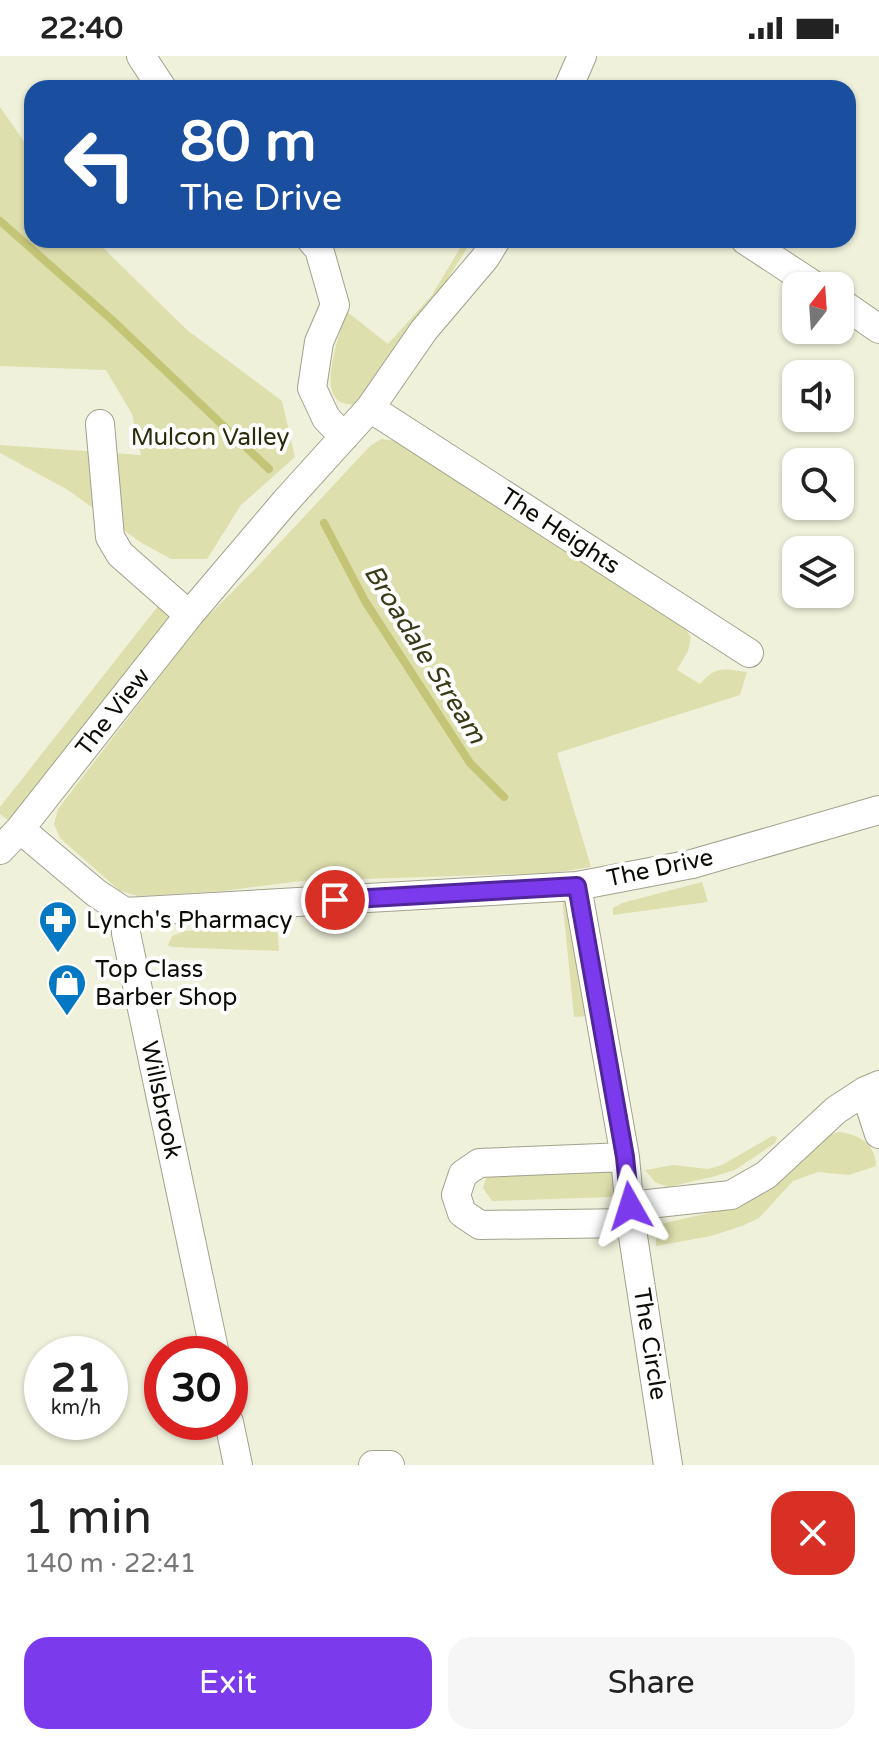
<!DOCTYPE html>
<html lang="en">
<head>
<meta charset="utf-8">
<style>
	:root { --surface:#fff; --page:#f6f6f6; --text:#222; --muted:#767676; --accent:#7c3aed }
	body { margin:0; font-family:"Varela Round",sans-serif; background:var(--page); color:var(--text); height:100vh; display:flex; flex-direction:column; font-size:30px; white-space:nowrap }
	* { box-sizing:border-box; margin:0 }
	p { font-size:26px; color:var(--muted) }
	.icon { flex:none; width:44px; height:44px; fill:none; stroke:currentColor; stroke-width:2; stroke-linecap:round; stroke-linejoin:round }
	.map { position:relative; height:1409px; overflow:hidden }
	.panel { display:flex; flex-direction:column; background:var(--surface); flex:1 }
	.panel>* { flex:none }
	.guide { position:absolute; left:24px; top:24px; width:832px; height:168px; border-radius:24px; box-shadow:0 2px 6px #0004; background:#1a4fa0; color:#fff; overflow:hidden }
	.needle { width:52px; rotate:17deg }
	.tools { position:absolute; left:782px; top:216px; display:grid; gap:16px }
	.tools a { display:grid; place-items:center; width:72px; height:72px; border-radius:16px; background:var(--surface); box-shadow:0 2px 6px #0004; font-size:40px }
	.speed { position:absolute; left:24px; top:1280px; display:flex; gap:16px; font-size:40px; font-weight:700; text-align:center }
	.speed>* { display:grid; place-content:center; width:104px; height:104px; border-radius:50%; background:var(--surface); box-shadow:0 2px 6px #0004; line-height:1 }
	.speed small { font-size:20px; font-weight:400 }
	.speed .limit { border:12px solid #d22; background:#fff; color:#111 }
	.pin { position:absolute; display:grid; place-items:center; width:68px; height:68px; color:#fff; margin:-34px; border:4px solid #fff; border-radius:50%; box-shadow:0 2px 8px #0007 }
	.me { position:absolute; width:88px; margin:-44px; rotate:354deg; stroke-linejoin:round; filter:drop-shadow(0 0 6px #0008) }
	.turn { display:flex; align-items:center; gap:28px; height:168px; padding:0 24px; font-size:36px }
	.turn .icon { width:104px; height:104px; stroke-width:2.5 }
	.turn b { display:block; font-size:56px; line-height:68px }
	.round { display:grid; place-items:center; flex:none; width:84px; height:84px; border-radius:24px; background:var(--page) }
	.headline { display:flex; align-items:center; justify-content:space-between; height:136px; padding:0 24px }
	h1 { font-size:48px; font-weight:600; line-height:60px }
	.action { display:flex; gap:16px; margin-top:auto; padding:16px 24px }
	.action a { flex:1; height:92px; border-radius:24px; background:var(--accent); color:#fff; font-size:32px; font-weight:600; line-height:92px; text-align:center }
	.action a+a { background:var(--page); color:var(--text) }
	.status { display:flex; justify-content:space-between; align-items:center; height:56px; padding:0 40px; background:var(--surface); direction:ltr }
	.status svg { height:22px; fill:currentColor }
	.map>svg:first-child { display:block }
</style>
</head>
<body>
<div class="status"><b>22:40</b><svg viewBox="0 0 49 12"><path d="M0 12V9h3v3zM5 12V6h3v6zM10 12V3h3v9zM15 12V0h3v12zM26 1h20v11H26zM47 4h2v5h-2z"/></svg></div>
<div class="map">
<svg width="879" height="1409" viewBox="0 0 879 1409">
	<rect width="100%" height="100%" fill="#f0f1db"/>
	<path fill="#dddfad" d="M 0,51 L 32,97 L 32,184 L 95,184 L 187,274 L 282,345 L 295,401 L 241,449 L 207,503 L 171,503 L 140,486 L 68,434 L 0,397 L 0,389 L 141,399 L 132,358 L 106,314 L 0,310 Z
		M 465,184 L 472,184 L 405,291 L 358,349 C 350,348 340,349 335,341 C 322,323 341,276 346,255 L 388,288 L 432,239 Z
		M 381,383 L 396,385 L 685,573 L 691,581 L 688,595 L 677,614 L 700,628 C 716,609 724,613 747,616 L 740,639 L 557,697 L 591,811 L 553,817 L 301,825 L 223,835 L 138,840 L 120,835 L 60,782 L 54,768 L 58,753 L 200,568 L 258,510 L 370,390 Z
		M 166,540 L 189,559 L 20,773 L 0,758 L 0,751 Z
		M 702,826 L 708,846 L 613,859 L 613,852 L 622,847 Z
		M 562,840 L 567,840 L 590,960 L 574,961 Z
		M 277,868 L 279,895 L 171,891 L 168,889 L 172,880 L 185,875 Z
		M 839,1076 C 858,1078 876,1088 876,1110 L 849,1119 L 818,1116 L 793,1125 L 759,1162 L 742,1170 L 711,1180 L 656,1190 L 656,1169 L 731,1152 L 785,1120 L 805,1103 L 825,1080 Z
		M 772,1080 L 777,1081 L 775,1087 L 735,1114 L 712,1121 L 668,1131 L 655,1126 L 645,1114 L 673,1109 L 708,1113 L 722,1109 Z
		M 613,1112 L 617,1134 L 611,1141 L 492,1145 L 483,1132 L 487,1119 Z"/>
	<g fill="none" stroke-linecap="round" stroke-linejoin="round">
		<path stroke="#c3c476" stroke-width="8" d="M 0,165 L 111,263 L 269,413
			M 324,467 L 365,545 L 470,707 L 504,741"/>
		<defs>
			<path id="minor" d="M 141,0 L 162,32
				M 568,32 L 582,0
				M 311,184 L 319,193 L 335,249 L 319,286 L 312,332 L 326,362 L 344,381
				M 745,184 L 815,230
				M 840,246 L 879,273
				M 370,352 L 749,597
				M 100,368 L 110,481 L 120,498 L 189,559
				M 20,773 L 96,837 L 125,856 L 577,830 L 692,808 L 879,754
				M 0,794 L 20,773 L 189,559 L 285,446 L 370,352 L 424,274 L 485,202 L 496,184
				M 577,830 L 625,1101 L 479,1107 L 463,1118 L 456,1139 L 462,1157 L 480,1169 L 631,1167 L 668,1409
				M 125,856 L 126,877 L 215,1298
				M 879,1029 L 865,1035 L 879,1078
				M 625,1101 L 631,1167
				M 630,1150 L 731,1139 L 766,1119 L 836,1054 L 865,1035
				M 229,1366 L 238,1409
				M 373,1409 L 390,1409"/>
		</defs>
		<use href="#minor" stroke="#a1a18d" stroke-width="30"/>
		<use href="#minor" stroke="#fff" stroke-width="28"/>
	</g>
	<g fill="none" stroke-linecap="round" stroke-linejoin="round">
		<defs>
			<path id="route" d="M 335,844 L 577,830 L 625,1101 L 630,1150"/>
		</defs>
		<use href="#route" stroke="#51269a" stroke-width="20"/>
		<use href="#route" stroke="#7c3aed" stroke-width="14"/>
	</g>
	<defs>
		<symbol id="pharmacy-pin" viewBox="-11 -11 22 30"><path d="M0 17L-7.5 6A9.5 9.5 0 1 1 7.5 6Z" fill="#0478c2" stroke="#fff"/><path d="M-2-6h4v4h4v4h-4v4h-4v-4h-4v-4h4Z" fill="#fff"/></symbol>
		<symbol id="shop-pin" viewBox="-11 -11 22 30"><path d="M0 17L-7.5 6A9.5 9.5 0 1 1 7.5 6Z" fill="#0478c2" stroke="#fff"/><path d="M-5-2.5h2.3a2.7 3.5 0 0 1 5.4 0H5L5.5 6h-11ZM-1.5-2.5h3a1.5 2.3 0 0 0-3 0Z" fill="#fff"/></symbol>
	</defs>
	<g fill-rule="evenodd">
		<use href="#pharmacy-pin" x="36" y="842" width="44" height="60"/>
		<use href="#shop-pin" x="45" y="905" width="44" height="60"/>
	</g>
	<g text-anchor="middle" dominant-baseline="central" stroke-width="8" stroke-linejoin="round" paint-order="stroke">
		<g font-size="24" fill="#2c2c09" stroke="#fff">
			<text x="210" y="381">Mulcon Valley</text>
		</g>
		<g font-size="24" fill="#0d0d07" stroke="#fff">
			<text transform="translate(560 475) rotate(33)">The Heights</text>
			<text transform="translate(113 656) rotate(-52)">The View</text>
			<text transform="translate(660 812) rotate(-12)">The Drive</text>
			<text transform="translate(161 1044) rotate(78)">Willsbrook</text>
			<text transform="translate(650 1288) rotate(81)">The Circle</text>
		</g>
		<g font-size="24" fill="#0d0d07" stroke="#fff" text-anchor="start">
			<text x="86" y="864">Lynch's Pharmacy</text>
			<text x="95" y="913">Top Class<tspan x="95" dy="28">Barber Shop</tspan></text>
		</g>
		<g font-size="26" font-style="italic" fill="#3a3a18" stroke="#fff">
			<text transform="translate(425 598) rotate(58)">Broadale Stream</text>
		</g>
	</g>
</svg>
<div class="tools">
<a><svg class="needle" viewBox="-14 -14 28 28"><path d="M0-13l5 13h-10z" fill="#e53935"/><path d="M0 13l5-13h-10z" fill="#767676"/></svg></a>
<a><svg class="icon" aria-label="sound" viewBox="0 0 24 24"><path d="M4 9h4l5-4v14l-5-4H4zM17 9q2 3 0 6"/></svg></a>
<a><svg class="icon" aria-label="search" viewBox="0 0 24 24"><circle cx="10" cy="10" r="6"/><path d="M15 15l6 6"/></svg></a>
<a><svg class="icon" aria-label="layers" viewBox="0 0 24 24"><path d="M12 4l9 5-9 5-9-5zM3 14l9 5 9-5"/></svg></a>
</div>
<div class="speed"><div>21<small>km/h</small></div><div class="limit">30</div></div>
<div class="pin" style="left:335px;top:844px;background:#d93025"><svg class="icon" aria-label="arrive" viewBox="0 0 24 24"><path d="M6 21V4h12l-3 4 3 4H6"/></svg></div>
<svg class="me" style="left:630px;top:1150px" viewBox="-20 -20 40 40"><path d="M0-17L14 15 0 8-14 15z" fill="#7c3aed" stroke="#fff" stroke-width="4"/></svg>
<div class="guide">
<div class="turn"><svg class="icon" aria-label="left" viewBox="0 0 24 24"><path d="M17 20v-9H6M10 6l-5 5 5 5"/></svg><div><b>80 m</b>The Drive</div></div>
</div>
</div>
<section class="panel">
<div class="headline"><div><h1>1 min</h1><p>140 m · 22:41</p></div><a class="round" style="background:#d93025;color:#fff"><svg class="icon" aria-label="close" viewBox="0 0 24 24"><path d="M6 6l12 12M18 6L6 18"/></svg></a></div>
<div class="action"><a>Exit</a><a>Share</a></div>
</section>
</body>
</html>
